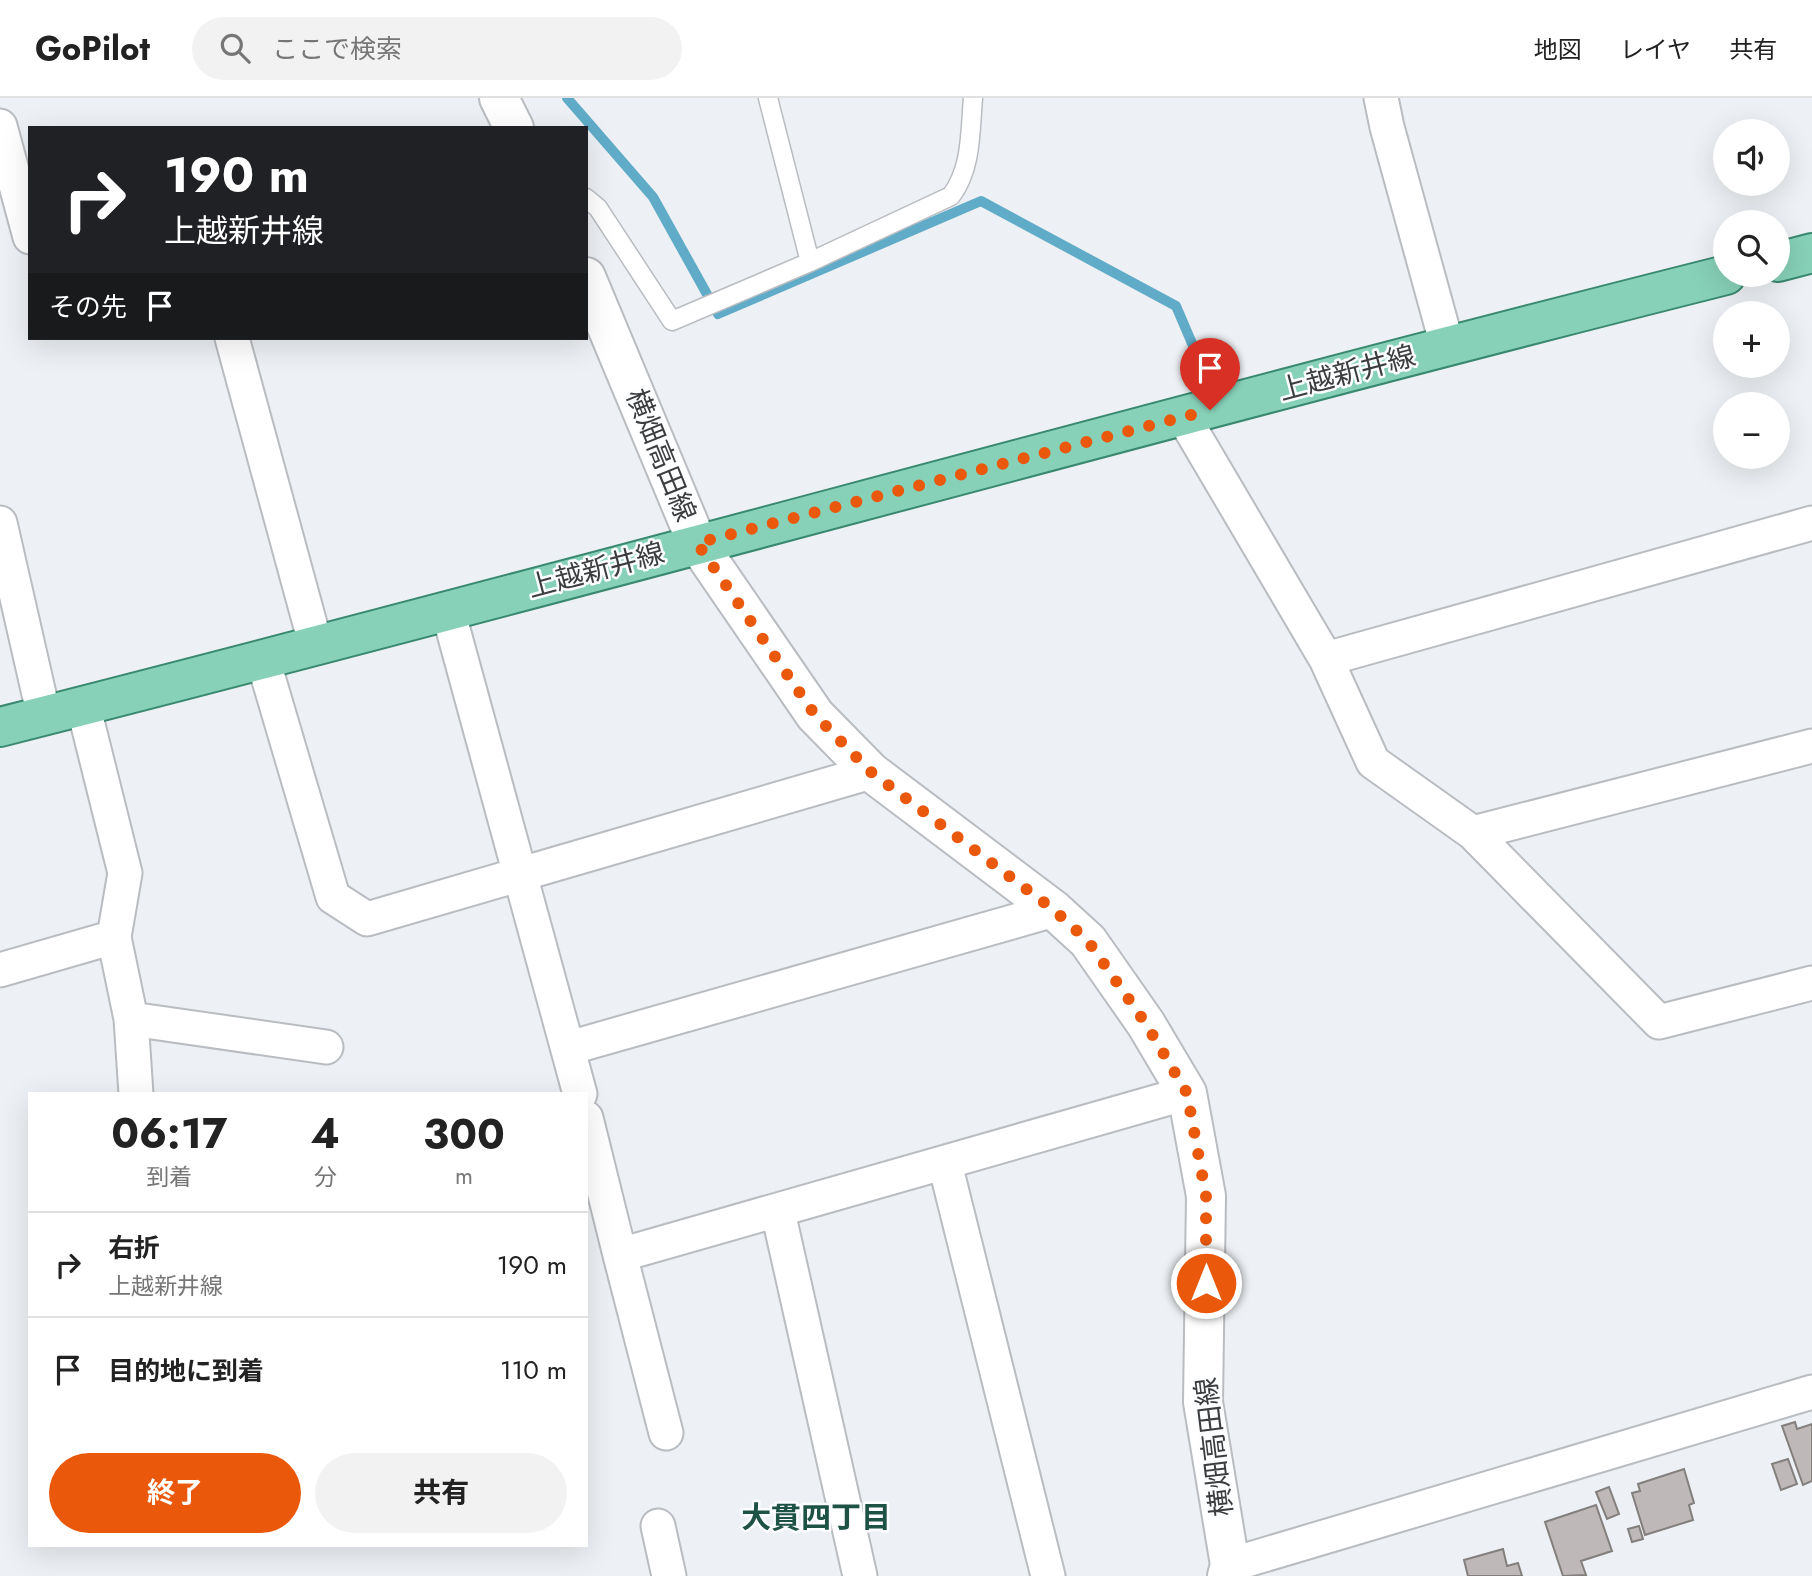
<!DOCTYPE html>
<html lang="ja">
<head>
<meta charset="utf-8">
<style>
	:root { --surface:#fff; --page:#f2f2f2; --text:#222; --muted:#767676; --line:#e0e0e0; --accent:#ea580c }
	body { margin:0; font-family:Jost,"Noto Sans JP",sans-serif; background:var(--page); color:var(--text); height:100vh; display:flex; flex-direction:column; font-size:26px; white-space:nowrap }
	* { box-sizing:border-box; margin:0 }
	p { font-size:23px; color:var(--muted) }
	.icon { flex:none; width:38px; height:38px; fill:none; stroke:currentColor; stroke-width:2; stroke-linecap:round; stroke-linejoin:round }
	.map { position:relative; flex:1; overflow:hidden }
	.panel { position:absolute; left:28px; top:994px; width:560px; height:455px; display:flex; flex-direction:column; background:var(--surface); border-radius:0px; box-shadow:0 7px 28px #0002 }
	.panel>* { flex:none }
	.banner { position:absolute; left:28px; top:28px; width:560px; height:214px; border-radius:0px; box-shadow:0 7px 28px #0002; background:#202124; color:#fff; overflow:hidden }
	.tools { position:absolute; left:1713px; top:21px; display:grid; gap:14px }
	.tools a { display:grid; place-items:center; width:77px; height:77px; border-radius:50%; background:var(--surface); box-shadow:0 7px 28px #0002; font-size:35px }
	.pin { position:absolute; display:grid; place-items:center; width:60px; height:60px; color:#fff; margin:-72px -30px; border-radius:50% 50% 50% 0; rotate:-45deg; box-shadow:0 0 7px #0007 }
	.pin .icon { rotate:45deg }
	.me { position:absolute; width:77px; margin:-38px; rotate:0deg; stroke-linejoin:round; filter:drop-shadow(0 0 5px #0008) }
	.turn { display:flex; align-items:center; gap:24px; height:147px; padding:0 21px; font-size:32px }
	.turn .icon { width:91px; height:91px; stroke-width:2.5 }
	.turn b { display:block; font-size:49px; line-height:60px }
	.then { display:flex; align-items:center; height:66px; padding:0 21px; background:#0003; gap:14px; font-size:26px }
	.eta { display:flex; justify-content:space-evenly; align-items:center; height:119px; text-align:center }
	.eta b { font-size:42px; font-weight:700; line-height:49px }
	.cta { display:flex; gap:14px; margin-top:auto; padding:14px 21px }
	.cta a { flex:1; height:80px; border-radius:42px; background:var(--accent); color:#fff; font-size:28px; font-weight:700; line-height:80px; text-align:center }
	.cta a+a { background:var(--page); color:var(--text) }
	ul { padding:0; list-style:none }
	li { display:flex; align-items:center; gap:21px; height:105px; padding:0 21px; border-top:2px solid var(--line) }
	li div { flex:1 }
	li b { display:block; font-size:26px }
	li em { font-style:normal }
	header { display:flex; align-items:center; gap:42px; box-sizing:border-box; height:98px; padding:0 35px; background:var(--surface); border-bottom:2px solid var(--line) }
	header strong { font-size:33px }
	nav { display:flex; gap:38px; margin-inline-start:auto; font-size:24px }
	.search { width:490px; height:63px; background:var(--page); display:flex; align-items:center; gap:18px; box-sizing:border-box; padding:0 24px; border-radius:38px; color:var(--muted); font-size:26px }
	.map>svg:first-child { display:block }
</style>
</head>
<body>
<header>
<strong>GoPilot</strong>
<div class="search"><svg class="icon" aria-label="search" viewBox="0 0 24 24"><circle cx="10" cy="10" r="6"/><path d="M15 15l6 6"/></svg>ここで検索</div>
<nav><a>地図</a><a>レイヤ</a><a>共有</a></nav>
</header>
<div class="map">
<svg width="1812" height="1478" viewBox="0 0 1812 1478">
	<rect width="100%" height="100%" fill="#edf0f4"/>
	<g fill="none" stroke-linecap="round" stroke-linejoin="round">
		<path stroke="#60acc8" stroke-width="10" d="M 567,0 L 653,99 L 718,216 L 981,103 L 1176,208 L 1197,257"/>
	</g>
	<path fill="#beb9b8" stroke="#837f7d" stroke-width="2" d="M 1795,1324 L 1797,1331 L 1812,1326 L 1812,1383 L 1803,1387 L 1782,1328 Z
		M 1788,1361 L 1797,1386 L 1781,1392 L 1772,1366 Z
		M 1684,1371 L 1694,1405 L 1689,1407 L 1693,1422 L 1645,1437 L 1632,1395 L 1640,1393 L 1638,1386 Z
		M 1609,1389 L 1619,1416 L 1607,1421 L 1596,1394 Z
		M 1596,1407 L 1612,1453 L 1581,1463 L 1586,1477 L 1563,1478 L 1545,1424 Z
		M 1639,1428 L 1643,1441 L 1632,1444 L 1628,1431 Z
		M 1503,1451 L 1507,1468 L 1518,1465 L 1522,1478 L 1468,1478 L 1464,1462 Z"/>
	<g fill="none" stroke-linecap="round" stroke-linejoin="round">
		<defs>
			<path id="lane" d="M 768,0 L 810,164
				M 586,100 L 598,110 L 672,223 L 810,164 L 951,98 C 972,70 970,34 973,0"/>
			<path id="street" d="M 1381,0 L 1387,29 L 1447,247
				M 0,28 L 30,139
				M 232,240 L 316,548
				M 1184,320 L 1326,561 L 1373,664 L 1473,735 L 1659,924 L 1812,885
				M 0,425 L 44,618
				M 448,513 L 580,996
				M 1326,561 L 1812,425
				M 263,562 L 333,799 L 367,821 L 871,674
				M 1473,735 L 1812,648
				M 114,839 L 131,921 L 136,996
				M 0,872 L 114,839 L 125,775 L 83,607
				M 131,921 L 326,949
				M 569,950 L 1054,812
				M 586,1020 L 620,1157 L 1187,995
				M 945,1066 L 1048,1478
				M 778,1114 L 860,1478
				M 620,1157 L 666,1335
				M 658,1428 L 669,1478
				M 1230,1467 L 1812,1294"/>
			<path id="secondary" d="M 499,0 L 514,30
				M 586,179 L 697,445 L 815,617 L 871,674 L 1054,812 L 1088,843 L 1146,926 L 1187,995 L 1206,1098 L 1203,1304 L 1230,1467 L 1227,1478"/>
			<path id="primary" d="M 1778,164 L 1812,155
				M 0,629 C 574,484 1146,323 1726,177"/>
		</defs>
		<use href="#lane" stroke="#b9bcc0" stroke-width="21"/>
		<use href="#street" stroke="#b9bcc0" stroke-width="37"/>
		<use href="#secondary" stroke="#b9bcc0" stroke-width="42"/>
		<use href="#primary" stroke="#39896e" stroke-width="42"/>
		<use href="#lane" stroke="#fff" stroke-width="18"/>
		<use href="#street" stroke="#fff" stroke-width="33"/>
		<use href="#secondary" stroke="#fff" stroke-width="38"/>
		<use href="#primary" stroke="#87d1b8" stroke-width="38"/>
	</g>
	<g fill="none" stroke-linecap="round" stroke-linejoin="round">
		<path stroke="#ea580c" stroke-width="12" stroke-dasharray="0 21.6" d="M 1206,1185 L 1206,1098 L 1187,995 L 1146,926 L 1088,843 L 1054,812 L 871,674 L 815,617 L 697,445 L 1210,312"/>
	</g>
	<g text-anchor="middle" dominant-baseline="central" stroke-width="5" stroke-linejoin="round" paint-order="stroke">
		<g font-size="28" fill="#3c3d3f" stroke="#fcfdff">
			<text transform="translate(1347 275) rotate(-15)">上越新井線</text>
			<text transform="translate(661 357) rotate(68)">横畑高田線</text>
			<text transform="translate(596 472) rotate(-15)">上越新井線</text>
			<text transform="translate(1214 1349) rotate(-97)">横畑高田線</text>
		</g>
		<g font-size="30" font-weight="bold" fill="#1e5244" stroke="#fcfdff">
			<text x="816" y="1419">大貫四丁目</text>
		</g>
	</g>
</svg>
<div class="tools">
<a><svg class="icon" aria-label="sound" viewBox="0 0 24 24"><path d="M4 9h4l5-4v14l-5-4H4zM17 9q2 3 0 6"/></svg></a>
<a><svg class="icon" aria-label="search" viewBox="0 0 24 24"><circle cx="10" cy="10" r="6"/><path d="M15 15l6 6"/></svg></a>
<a>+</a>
<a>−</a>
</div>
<div class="pin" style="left:1210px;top:312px;background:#d93025"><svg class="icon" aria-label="arrive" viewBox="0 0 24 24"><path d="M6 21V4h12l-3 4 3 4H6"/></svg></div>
<svg class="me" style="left:1206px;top:1185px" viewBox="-20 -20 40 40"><circle r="17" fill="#ea580c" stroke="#fff" stroke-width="3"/><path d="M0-11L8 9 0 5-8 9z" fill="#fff"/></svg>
<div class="banner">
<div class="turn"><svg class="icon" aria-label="right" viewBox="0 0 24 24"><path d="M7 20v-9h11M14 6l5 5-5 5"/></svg><div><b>190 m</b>上越新井線</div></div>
<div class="then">その先<svg class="icon" aria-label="arrive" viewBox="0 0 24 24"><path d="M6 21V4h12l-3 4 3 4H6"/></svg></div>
</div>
<section class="panel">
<div class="eta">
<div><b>06:17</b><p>到着</p></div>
<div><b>4</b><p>分</p></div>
<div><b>300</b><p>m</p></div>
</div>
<ul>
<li><svg class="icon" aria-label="right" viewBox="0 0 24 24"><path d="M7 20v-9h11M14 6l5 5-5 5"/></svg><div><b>右折</b><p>上越新井線</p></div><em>190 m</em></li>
<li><svg class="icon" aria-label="arrive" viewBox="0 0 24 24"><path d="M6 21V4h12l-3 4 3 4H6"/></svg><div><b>目的地に到着</b></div><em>110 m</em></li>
</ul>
<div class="cta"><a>終了</a><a>共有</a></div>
</section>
</div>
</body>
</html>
